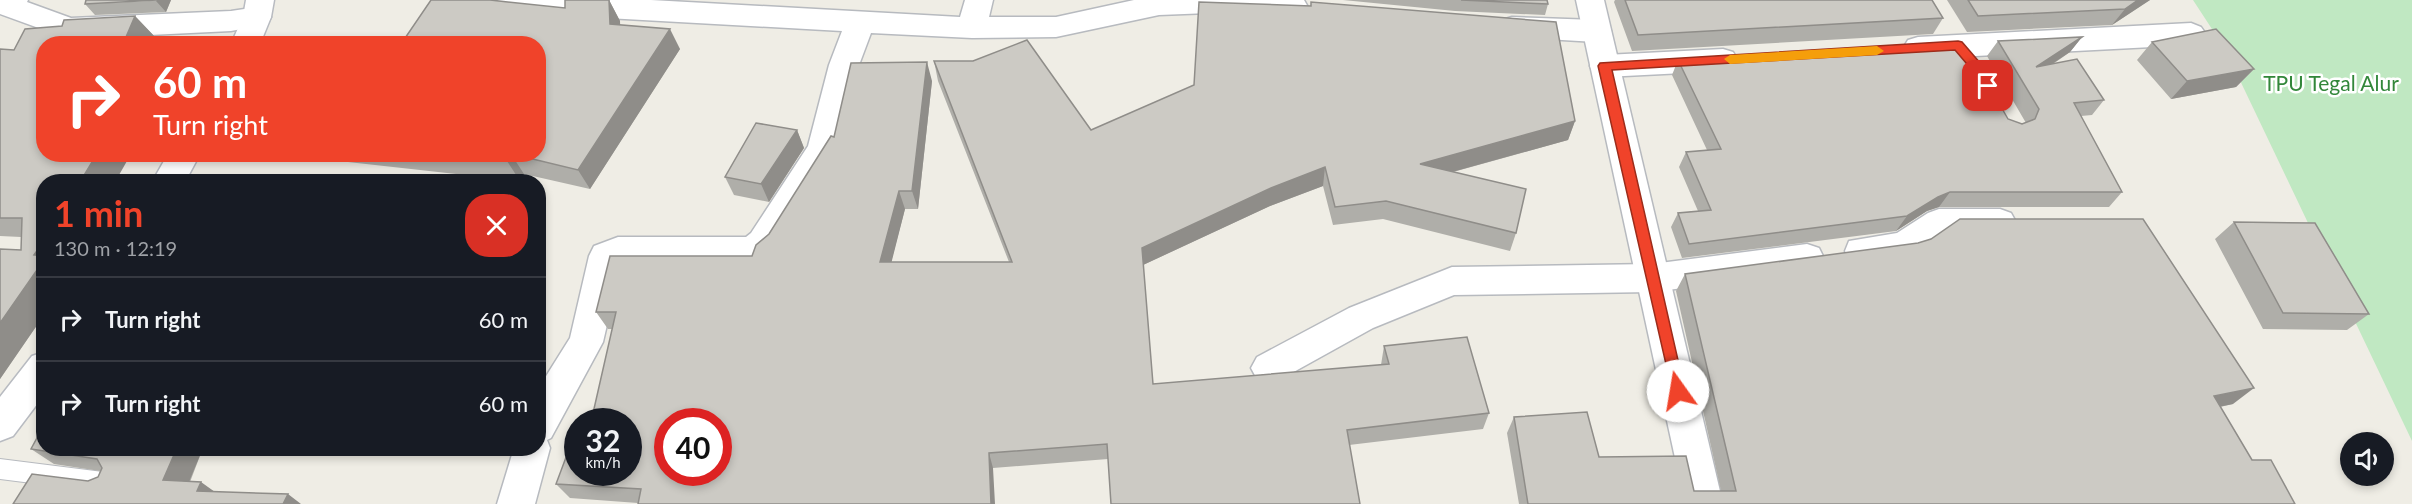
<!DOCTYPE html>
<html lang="en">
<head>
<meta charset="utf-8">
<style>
	:root { --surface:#171b24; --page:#242831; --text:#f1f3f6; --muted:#9ea1a6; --line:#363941; --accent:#f0432a }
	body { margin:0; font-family:Lato,sans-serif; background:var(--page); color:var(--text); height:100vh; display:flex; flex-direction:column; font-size:22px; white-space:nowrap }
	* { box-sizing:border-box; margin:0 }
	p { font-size:20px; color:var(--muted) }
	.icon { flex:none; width:33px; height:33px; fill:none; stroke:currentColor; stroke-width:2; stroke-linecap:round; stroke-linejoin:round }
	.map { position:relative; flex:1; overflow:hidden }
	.details { position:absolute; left:36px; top:174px; width:510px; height:282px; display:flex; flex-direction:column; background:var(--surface); border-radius:24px; box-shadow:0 3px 9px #0003 }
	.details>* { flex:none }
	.hud { position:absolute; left:36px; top:36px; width:510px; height:126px; border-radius:24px; box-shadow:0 3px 9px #0003; background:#f0432a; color:#fff; overflow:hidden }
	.buttons { position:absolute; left:2340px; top:432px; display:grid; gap:12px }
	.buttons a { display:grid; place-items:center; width:54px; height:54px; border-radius:50%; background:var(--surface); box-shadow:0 3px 9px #0003; font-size:30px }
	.speed { position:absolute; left:564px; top:408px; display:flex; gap:12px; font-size:30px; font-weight:700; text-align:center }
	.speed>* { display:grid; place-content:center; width:78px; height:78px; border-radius:50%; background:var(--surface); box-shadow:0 3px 9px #0003; line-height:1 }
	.speed small { font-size:15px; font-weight:400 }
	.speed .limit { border:9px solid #d22; background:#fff; color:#111 }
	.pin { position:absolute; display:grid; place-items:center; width:51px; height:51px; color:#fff; margin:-26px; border-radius:12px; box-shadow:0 3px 9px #0006 }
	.me { position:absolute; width:66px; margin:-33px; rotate:347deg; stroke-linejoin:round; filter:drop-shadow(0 0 4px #0008) }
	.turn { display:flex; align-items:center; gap:21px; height:126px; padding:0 18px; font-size:27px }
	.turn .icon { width:78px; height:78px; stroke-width:2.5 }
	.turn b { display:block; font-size:42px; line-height:51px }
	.round { display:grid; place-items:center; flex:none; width:63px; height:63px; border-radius:24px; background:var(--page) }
	.overview { display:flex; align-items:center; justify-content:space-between; height:102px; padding:0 18px }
	h1 { font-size:36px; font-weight:700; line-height:45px; color:var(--accent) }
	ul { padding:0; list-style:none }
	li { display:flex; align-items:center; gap:18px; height:84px; padding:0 18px; border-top:2px solid var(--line) }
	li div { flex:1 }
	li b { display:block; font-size:22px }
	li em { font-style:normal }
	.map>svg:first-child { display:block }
</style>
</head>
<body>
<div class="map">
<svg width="2412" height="504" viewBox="0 0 2412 504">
	<rect width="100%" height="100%" fill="#efede5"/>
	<path fill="#c0e8c2" d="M 2193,0 L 2412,0 L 2412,441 L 2225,49 Z"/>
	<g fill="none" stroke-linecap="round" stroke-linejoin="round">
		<defs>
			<path id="service" d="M 0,459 L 111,473 L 119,476 L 122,483 L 119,490 L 111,493 L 0,479 Z"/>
			<path id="minor" d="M 0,0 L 28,0 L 27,2 L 71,18 L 231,11 L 257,7 L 267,10 L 271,17 L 267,24 L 231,31 L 69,39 L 0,14 Z
				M 451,0 L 651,0 L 960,17 L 965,0 L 993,0 L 989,17 L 1056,17 L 1134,0 L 1304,0 L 1308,7 L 1304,14 L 1294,17 L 1235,12 L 1159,15 L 1056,37 L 972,38 L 871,33 L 859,65 L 839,149 L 775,251 L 765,260 L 753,263 L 621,264 L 603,342 L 551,438 L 547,440 L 550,448 L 535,504 L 497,504 L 514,448 L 538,448 L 538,389 L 570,338 L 589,256 L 594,246 L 618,237 L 746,237 L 751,233 L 808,146 L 829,65 L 842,31 L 465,10 L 455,7 Z
				M 1512,17 L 1596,20 L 1606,24 L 1611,31 L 1606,38 L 1596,42 L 1512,37 L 1502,34 L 1497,27 L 1502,20 Z
				M 2191,23 L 2201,27 L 2206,34 L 2201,41 L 2191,45 L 1918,59 L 1908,56 L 1903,48 L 1908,40 L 1918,37 Z
				M 1723,49 L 1733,52 L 1738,60 L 1733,68 L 1723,71 L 1605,77 L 1594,74 L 1590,66 L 1594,58 L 1605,55 Z
				M 1939,209 L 2000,209 L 2011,213 L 2016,222 L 2011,231 C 1990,238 1967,230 1946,235 C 1936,238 1927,248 1918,254 C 1901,264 1868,267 1849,261 L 1845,251 L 1849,241 L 1897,233 L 1928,213 Z
				M 1807,244 L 1819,248 L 1824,258 L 1819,268 L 1807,272 L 1652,292 L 1454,295 L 1373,328 L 1281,379 L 1269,383 L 1257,379 L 1251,368 L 1257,357 L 1349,308 L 1452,267 L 1652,264 Z"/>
			<path id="tertiary" d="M 1576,0 L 1604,0 L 1723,504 L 1685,504 Z"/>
			<path id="secondary" d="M 246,0 L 274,0 L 271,17 L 260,44 L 231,44 L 243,17 Z
				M 168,154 L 200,154 L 185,182 L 152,182 Z
				M 44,352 L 44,395 L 13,436 L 0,441 L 0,397 L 32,356 Z"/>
		</defs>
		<use href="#service" stroke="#b7babf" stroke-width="2"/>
		<use href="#minor" stroke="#b7babf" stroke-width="3"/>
		<use href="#tertiary" stroke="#b7babf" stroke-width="3"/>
		<use href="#secondary" stroke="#b8bbc1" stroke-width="3"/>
		<use href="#service" fill="#fff" fill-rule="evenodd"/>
		<use href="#minor" fill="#fff" fill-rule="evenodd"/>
		<use href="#tertiary" fill="#fff" fill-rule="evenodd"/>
		<use href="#secondary" fill="#fff" fill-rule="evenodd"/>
	</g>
	<path fill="#afaea9" d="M 171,0 L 166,12 L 95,15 L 85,4 Z
		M 609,0 L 620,21 L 620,25 L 680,49 L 590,189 L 524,174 L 520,181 L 312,158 L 309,154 L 538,154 Z
		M 1343,0 L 1547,0 L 1548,4 L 1545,15 L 1455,11 Z
		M 1615,0 L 1932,0 L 1943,18 L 1933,34 L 1632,51 L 1614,2 Z
		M 1947,0 L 2150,0 L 2112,25 L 1967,32 Z
		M 135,16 L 155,37 L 44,182 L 44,315 L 0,379 L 0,249 L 21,250 L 21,237 L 0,236 L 0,49 L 14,50 Z
		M 2082,37 L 2070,52 L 2053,64 L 2104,100 L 2092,115 L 2081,116 L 2122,192 L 2109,207 L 1939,207 L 1927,211 L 1896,231 L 1682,258 L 1671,227 L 1678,213 L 1698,211 L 1679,167 L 1686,152 L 1707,150 L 1672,75 L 1678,60 L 2008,119 L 2022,124 L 2026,123 L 1987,56 L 1998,41 Z
		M 2152,42 L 2254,69 L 2236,87 L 2171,99 L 2137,60 Z
		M 934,61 L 1091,130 L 1575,121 L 1568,140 L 1453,172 L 1516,233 L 1510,251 L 1383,219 L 1333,225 L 1323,186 L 1270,206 L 1143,265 L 1153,384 L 1381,365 L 1384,346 L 1489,413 L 1483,429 L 1349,445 L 1108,459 L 993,468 L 638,503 L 570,498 L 556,484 L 628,472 L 612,329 L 608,329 L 596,312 L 752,256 L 769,234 L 834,137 L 932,81 L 918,209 L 905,209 L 891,262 L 1009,262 L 938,81 Z
		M 797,130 L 804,148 L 769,202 L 734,195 L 725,177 Z
		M 2234,222 L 2369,314 L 2347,330 L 2263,329 L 2215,239 Z
		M 1685,274 L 2233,404 L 2220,407 L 2252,460 L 2295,504 L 1519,504 L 1507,433 L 1514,417 L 1599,457 L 1694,491 L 1721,491 L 1676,291 Z
		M 203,448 L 190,482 L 215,492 L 301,504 L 88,481 L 98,477 L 100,471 L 54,464 L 31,449 Z"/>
	<path fill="#8f8d89" d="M 157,0 L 171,0 L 166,12 L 156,1 Z
		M 609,0 L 620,21 L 621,45 L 610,24 Z
		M 2138,0 L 2150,0 L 2112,25 L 2125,9 Z
		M 135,16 L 155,37 L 152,44 L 123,44 Z
		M 670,29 L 680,49 L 590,189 L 578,170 Z
		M 2082,37 L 2070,52 L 2025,82 L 2036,67 Z
		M 927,62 L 932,81 L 918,209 L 912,191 Z
		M 2254,69 L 2236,87 L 2171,99 L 2187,81 Z
		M 1575,121 L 1568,140 L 1416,182 L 1420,164 Z
		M 797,130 L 804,148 L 769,202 L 761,184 Z
		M 97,154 L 131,154 L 115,182 L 80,182 Z
		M 511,154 L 524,174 L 520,181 L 507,161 Z
		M 1325,167 L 1323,186 L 1270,206 L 1143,265 L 1142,248 L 1271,188 Z
		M 899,191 L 905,209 L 887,280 L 880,262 Z
		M 1950,192 L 1939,207 L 1927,211 L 1896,231 L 1907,216 L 1938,197 Z
		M 44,241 L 44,315 L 0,379 L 0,323 L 34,255 Z
		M 2254,388 L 2233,404 L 2193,412 L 2214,396 Z
		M 177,448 L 203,448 L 184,494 L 163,480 Z
		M 989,453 L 993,468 L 995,504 L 991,504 Z
		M 201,482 L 222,497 L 197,491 Z
		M 288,494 L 301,504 L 283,504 Z"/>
	<path fill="#cccac4" stroke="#8f8d89" stroke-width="1.5" fill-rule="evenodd" d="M 86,0 L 157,0 L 85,4 Z
		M 431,0 L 490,0 L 565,8 L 565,0 L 609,0 L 610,24 L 670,29 L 578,170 L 512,154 L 538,154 L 538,44 L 401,44 Z
		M 1461,0 L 1547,0 L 1548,4 Z
		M 1625,0 L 1932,0 L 1943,18 L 1638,35 Z
		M 1968,0 L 2138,0 L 2125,9 L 1978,16 Z
		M 1199,2 L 1311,6 L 1311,2 L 1556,22 L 1575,121 L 1420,164 L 1526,189 L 1516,233 L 1386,201 L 1335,207 L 1325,167 L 1271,188 L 1142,248 L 1153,384 L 1389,364 L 1384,346 L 1467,337 L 1489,413 L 1347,430 L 1360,504 L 1111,504 L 1107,444 L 989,453 L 991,504 L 638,504 L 641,489 L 556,484 L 574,436 L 578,436 L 578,472 L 628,472 L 628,422 L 591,422 L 616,312 L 596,312 L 610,256 L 752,256 L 756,245 L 769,234 L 831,136 L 834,137 L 851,63 L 927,62 L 912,191 L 899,191 L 880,262 L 1012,262 L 934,61 L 973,61 L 1027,40 L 1091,130 L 1194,85 ZM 668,422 L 718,422 L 718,472 L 668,472 Z
		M 135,16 L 123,44 L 44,44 L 44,154 L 97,154 L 80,182 L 44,182 L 44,241 L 34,255 L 44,256 L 44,260 L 0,323 L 0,249 L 21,250 L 22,218 L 0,218 L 0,49 L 14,50 L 25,29 L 62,26 L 64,20 Z
		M 2216,29 L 2254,69 L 2187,81 L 2152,42 Z
		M 2082,37 L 2036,67 L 2077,59 L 2104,100 L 2074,103 L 2122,192 L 1950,192 L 1938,197 L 1907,216 L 1689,244 L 1678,213 L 1711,210 L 1686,152 L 1721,149 L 1678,60 L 1960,43 L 1975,61 L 2008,119 L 2022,124 L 2035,119 L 2039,109 L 1998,41 Z
		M 278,39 L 321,44 L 275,44 Z
		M 756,123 L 797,130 L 761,184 L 725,177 Z
		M 442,154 L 511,154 L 507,161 Z
		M 1960,219 L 2143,219 L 2254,388 L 2214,396 L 2252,460 L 2271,460 L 2295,504 L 1528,504 L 1514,417 L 1587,412 L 1599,457 L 1686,456 L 1694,491 L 1736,491 L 1685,274 L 1918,243 L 1931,239 Z
		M 2234,222 L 2315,223 L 2369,314 L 2283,313 Z
		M 44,425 L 44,448 L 177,448 L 163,480 L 201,482 L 197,491 L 288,494 L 283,504 L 13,504 L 32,474 L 88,481 L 98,477 L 102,468 L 97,459 L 31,449 Z"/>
	<path fill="#f0432a" stroke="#9c2c1b" stroke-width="1.5" d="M 1958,41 L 1962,42 L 1981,64 L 1994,86 L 1992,90 L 1983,90 L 1972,70 L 1955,50 L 1612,70 L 1685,391 L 1683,395 L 1673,395 L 1598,66 L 1600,63 Z"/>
	<path fill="#f59e0b" d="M 1877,46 L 1884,51 L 1877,55 L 1730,64 L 1724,59 L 1730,55 Z"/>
	<g text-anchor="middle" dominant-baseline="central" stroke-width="5" stroke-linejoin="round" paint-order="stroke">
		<g font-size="21" fill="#32873a" stroke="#fff">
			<text x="2331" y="82">TPU Tegal Alur</text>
		</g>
	</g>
</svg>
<div class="buttons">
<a><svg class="icon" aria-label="sound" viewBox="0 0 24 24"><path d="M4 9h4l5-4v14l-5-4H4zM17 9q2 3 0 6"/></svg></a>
</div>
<div class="speed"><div>32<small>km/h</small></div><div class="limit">40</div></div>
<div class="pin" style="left:1988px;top:86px;background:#d93025"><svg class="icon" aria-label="arrive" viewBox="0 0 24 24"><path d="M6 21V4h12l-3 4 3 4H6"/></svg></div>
<svg class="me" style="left:1678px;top:391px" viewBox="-20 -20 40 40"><circle r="19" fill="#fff"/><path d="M0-13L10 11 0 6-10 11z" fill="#f0432a"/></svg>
<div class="hud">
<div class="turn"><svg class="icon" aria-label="right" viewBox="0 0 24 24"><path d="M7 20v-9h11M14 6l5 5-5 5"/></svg><div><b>60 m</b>Turn right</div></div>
</div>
<section class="details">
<div class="overview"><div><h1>1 min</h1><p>130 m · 12:19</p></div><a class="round" style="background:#d93025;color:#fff"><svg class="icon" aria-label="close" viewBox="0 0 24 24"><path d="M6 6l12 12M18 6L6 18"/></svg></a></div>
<ul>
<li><svg class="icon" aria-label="right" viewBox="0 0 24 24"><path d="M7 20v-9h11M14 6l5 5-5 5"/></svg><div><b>Turn right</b></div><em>60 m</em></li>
<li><svg class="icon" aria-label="right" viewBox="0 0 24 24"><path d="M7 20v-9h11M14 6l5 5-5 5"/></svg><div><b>Turn right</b></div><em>60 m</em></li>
</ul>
</section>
</div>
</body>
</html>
